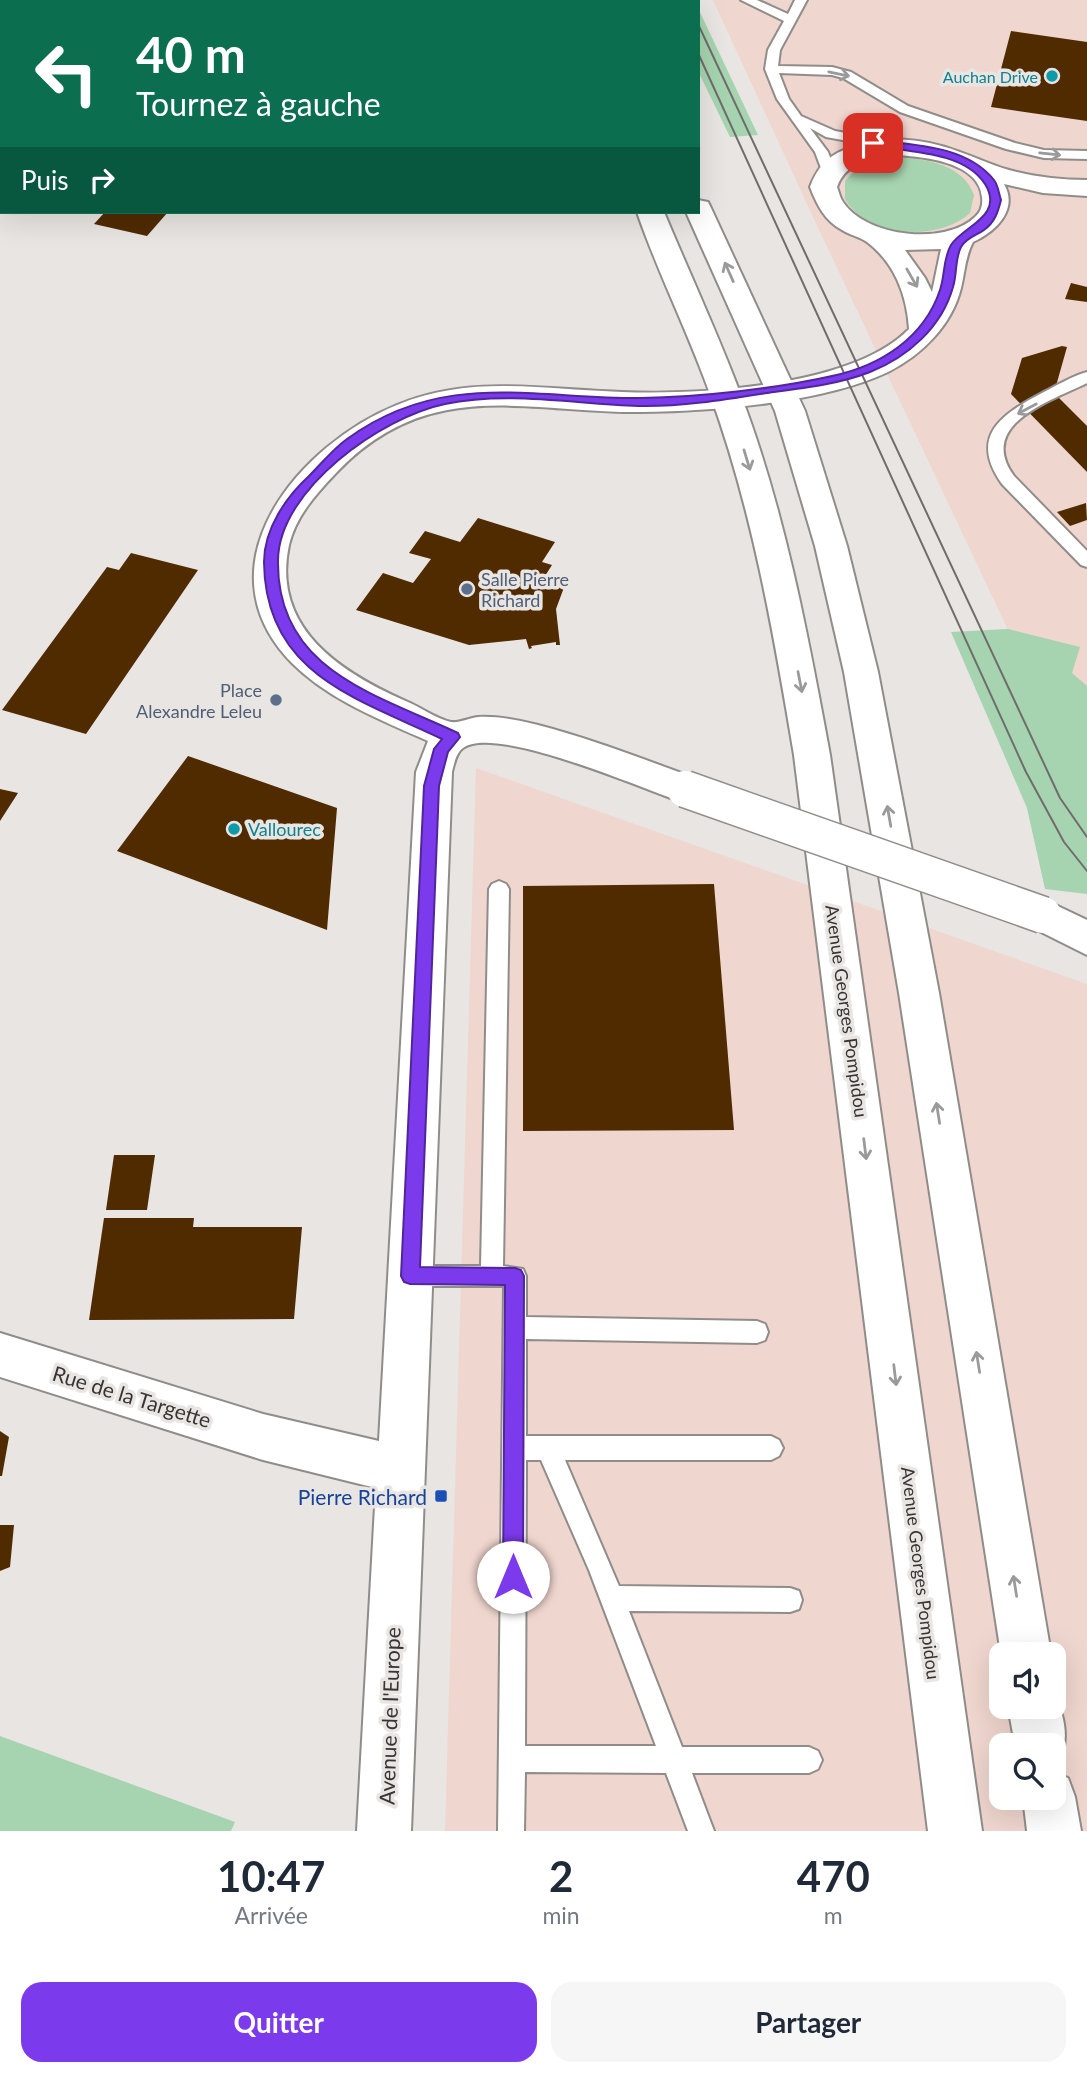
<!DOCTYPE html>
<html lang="fr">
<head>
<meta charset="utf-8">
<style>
	:root { --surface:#fff; --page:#f6f6f7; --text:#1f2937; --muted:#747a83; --accent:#7c3aed }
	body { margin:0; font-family:Lato,sans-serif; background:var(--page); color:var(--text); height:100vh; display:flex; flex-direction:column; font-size:26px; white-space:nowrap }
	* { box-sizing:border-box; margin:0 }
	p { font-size:23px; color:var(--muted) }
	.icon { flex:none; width:38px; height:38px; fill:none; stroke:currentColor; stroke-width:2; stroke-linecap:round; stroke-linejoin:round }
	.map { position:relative; height:1831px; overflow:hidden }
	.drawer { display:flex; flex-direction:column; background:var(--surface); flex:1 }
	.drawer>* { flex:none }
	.top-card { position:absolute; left:0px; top:0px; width:700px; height:214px; box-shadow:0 7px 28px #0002; background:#0b6e4f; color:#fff; overflow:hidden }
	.controls { position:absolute; left:989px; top:1642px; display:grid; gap:14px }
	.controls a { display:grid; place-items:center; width:77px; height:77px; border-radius:14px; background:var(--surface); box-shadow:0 7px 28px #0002; font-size:35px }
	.pin { position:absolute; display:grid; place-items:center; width:60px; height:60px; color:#fff; margin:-30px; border-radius:14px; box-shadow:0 4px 10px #0006 }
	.me { position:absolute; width:77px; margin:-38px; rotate:0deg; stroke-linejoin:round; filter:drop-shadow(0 0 5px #0008) }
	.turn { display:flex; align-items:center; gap:24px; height:147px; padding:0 21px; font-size:32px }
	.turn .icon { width:91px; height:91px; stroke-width:2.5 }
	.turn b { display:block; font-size:49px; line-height:60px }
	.then { display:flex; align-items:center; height:66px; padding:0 21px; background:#0003; gap:14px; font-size:26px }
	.eta { display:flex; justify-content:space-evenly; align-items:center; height:119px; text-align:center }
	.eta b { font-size:42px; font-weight:700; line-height:49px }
	.button { display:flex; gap:14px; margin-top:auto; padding:14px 21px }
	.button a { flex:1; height:80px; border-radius:21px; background:var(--accent); color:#fff; font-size:28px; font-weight:700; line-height:80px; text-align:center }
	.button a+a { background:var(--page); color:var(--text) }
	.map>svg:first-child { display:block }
</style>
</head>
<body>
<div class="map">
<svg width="1087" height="1831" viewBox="0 0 1087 1831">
	<rect width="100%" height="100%" fill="#e9e5e2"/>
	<path fill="#efd6ce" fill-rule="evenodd" d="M 713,0 L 1087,0 L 1087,797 L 813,217 Z
		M 476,768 L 1087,984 L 1087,1831 L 445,1831 ZM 1001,1654 L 1054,1654 L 1054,1706 L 1001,1706 ZM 1001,1745 L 1054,1745 L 1054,1797 L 1001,1797 Z"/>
	<path fill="#a6d4b0" d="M 698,8 L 758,135 L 730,137 L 698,71 Z
		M 898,158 C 925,158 964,165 974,195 L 970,213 C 939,242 867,238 845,199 L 845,181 C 858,164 878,159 898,158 Z
		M 1008,629 L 1080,647 L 1072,673 L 1087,686 L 1087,894 L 1045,889 L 1027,808 L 951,632 Z
		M 0,1736 L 235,1822 L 231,1831 L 0,1831 Z"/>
	<path fill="#502b00" d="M 1011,31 L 1087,42 L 1087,121 L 991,107 Z
		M 105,212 L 168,212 L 147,236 L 94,224 Z
		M 1071,283 L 1087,287 L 1087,302 L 1065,299 Z
		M 1062,346 L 1067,347 L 1054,393 L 1087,426 L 1087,472 L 1011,394 L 1022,358 Z
		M 1086,503 L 1087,520 L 1070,526 L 1057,512 Z
		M 478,518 L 555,542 L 542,562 L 552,565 L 545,576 L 566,582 L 556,609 L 560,645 L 556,645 L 556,642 L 531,646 L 532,648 L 529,649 L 526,639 L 469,645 L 356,610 L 383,573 L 413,583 L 431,559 L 409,553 L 425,531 L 460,542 Z
		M 131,553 L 198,570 L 86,734 L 2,710 L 107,567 L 119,570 Z
		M 188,756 L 337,808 L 327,930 L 117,851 Z
		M 0,789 L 18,793 L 0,821 Z
		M 714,884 L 734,1130 L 523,1131 L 523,886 Z
		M 114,1155 L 155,1155 L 147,1210 L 106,1210 Z
		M 104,1218 L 194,1218 L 193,1227 L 302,1227 L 294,1319 L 89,1320 Z
		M 0,1431 L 9,1437 L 2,1476 L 0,1476 Z
		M 0,1525 L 14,1525 L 10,1567 L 0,1571 Z"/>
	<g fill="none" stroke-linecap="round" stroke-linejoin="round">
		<defs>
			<path id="service" d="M 448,0 L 460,0 L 460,2 L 448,2 Z
				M 741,0 L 757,0 L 788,14 L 795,0 L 807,0 L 780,50 L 778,66 L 832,67 L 851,72 L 908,106 L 1015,143 L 1044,150 L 1087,151 L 1087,159 L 1044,158 L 1006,149 L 900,112 L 843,78 L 832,75 L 779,73 L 789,99 L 801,116 L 835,131 L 897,142 L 903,146 L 897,150 L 826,137 L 810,128 L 828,152 L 836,173 L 834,176 L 824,176 L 815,152 L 777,99 L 765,69 L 768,50 L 784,21 Z
				M 1087,372 L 1087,383 C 1051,401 976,424 1014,476 L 1087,551 L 1087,567 L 1081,565 L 1002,484 C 968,436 1002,414 1042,393 C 1056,386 1072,376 1087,372 Z
				M 499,881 L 506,884 L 509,889 L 503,1266 L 523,1269 L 526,1276 L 526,1317 L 757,1321 L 765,1324 L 768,1332 L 765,1340 L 757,1343 L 526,1339 L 526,1436 L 771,1436 L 779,1440 L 783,1448 L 779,1456 L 771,1460 L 565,1460 L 619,1586 L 790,1588 L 799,1591 L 802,1600 L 799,1609 L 790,1612 L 629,1611 L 682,1747 L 809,1747 L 818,1751 L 822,1760 L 818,1769 L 809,1773 L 692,1773 L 714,1831 L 688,1831 L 666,1773 L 525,1772 L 524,1831 L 498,1831 L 504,1286 L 410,1286 L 402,1283 L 399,1276 L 402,1269 L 410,1266 L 481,1266 L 489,889 L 492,884 ZM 526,1460 L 541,1460 L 589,1570 L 656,1746 L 525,1746 Z"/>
			<path id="minor" d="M 892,139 C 931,140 951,148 986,162 C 1017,175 1053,180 1087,180 L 1087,196 L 1043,193 L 1004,184 C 1019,210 995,232 973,242 C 965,257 965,272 961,288 C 952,325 922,355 888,372 C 822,403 715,411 642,412 C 526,413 429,375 336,473 C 316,494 296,516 289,545 C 271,629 342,673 408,702 C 422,708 437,719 451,722 C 460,723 469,718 478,717 C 497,716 519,720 538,725 C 592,739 645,760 698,779 L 703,789 L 698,799 L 685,803 C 645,790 496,724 463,748 C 456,753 454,764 452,772 L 411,1831 L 357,1831 L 376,1488 L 263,1460 L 0,1377 L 0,1333 L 263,1414 L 379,1441 L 416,772 L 428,741 C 381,720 329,700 292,663 C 196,565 300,444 397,405 C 471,374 545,390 622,392 C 700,395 853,387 909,329 C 907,296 895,263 867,242 C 860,237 850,235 842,230 C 825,221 817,205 810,187 C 825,146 854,147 892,139 ZM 892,155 C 920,156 979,161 982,197 C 983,205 981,212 975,217 C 945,246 866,237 843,202 C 840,198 839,192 837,187 C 846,162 868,160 892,155 ZM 941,249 L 932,292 L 925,278 L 905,250 Z
				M 1043,899 L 1087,920 L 1087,955 L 1029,926 L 1024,915 L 1029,904 Z"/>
			<path id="secondary" d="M 534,0 L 558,0 L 558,2 L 534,2 Z
				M 567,0 L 591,0 L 592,2 L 568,2 Z
				M 698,200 L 708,202 L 711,208 L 805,411 L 847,546 L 878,672 L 939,993 L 1051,1654 L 1001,1654 L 899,993 L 844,672 L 815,546 L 775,411 L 686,212 L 698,212 Z
				M 637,212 L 664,212 C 689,272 717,332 740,393 C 784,507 808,635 830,755 L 982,1831 L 928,1831 L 794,755 C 774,635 752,508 710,394 C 688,332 658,273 637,212 Z
				M 1054,1691 C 1064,1716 1070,1738 1059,1763 L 1054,1766 L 1054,1745 L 1015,1745 L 1008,1706 L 1054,1706 Z
				M 1054,1772 L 1068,1778 L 1075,1797 L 1081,1831 L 1027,1831 L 1023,1797 L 1054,1797 Z"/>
		</defs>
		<use href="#service" stroke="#908c89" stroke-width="4"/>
		<use href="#minor" stroke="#908c89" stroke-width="4"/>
		<use href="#secondary" stroke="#908c89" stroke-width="4"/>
		<use href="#service" fill="#fff" fill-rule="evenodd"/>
		<use href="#minor" fill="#fff" fill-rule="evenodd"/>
		<use href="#secondary" fill="#fff" fill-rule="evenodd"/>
		<path stroke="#6f6d6b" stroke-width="2" d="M 698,24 L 1060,798 L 1087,837
			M 698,53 L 1026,772 L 1064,842 L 1087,871"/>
		<defs>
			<path id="minor-bridge" d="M 685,789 L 1043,915"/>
		</defs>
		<use href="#minor-bridge" stroke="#908c89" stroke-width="39" stroke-linecap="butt"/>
		<use href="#minor-bridge" stroke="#fff" stroke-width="36"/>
	</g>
	<defs><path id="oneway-shaft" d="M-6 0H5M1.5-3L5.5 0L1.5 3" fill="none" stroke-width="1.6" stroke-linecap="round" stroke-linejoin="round" transform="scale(1.75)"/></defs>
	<g stroke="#9a9a9a">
		<use href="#oneway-shaft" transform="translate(839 74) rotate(12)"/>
		<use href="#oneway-shaft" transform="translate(1050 154) rotate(6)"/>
		<use href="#oneway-shaft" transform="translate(729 272) rotate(-114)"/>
		<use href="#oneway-shaft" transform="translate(912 278) rotate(60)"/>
		<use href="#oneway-shaft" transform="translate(1027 409) rotate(152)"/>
		<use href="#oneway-shaft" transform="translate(747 460) rotate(73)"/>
		<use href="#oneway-shaft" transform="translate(800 682) rotate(79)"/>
		<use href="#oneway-shaft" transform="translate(889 816) rotate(-100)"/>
		<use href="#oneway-shaft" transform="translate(938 1113) rotate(-99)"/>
		<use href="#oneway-shaft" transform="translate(865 1149) rotate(83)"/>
		<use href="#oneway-shaft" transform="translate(978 1362) rotate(-99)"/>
		<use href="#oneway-shaft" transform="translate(895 1375) rotate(83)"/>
		<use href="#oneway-shaft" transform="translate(1015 1586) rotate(-99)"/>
	</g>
	<path fill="#7c3aed" stroke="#51269a" stroke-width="2" d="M 873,140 C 913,145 966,145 994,180 C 998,185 999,194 1001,200 C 998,212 995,222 984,230 C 976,236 967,237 961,247 C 955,258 957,275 953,287 C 942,327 908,357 870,372 C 839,384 805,388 773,392 C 729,399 683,407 638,406 C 574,404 508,391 445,404 C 382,417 279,489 278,560 C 276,670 375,694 458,733 L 460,737 L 448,752 L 439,786 L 420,1267 L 515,1268 L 521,1270 L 524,1276 L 523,1577 L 520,1585 L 513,1588 L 506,1585 L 503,1577 L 505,1285 L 410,1284 L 404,1282 L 401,1276 L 424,786 L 434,749 L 442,739 C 356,698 265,674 264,562 C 264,529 286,497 309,476 C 321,464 333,449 347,439 C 443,369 534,399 641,398 C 700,397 774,389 832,376 C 880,366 924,338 940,290 C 945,276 943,258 951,245 C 963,226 1005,216 985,184 C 963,150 904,152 869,145 L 869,141 Z"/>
	<g fill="#0f9aa8" stroke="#e9e5e2" stroke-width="2.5">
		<circle cx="1052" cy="76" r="7"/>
		<circle cx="234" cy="829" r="7"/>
	</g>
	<g fill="#5c6f8a" stroke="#e9e5e2" stroke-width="2.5">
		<circle cx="467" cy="589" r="7"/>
		<circle cx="276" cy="700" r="7"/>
	</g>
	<rect fill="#1a4fb4" stroke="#e9e5e2" stroke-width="2.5" x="434" y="1489" width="14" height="14" rx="3.5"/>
	<g text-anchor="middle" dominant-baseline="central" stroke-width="7" stroke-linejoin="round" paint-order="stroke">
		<g font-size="16" fill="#0d838f" stroke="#e9e5e2" text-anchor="end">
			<text x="1038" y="76">Auchan Drive</text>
		</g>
		<g font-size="18" fill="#4e5e75" stroke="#e9e5e2" text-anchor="start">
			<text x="481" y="579">Salle Pierre<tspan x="481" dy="21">Richard</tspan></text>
			<text x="262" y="690" text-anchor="end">Place<tspan x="262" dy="21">Alexandre Leleu</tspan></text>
		</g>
		<g font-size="18" fill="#0d838f" stroke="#e9e5e2" text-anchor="start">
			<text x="248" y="829">Vallourec</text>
		</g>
		<g font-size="18" fill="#363534" stroke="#e9e5e2">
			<text transform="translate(847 1011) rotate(82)">Avenue Georges Pompidou</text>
			<text transform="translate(921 1573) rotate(83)">Avenue Georges Pompidou</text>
		</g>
		<g font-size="21" fill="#363534" stroke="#e9e5e2">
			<text transform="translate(132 1396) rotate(17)">Rue de la Targette</text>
			<text transform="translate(389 1716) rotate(-88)">Avenue de l'Europe</text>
		</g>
		<g font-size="21" fill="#164399" stroke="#e9e5e2" text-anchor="end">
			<text x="427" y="1496">Pierre Richard</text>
		</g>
	</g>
</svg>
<div class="controls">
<a><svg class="icon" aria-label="sound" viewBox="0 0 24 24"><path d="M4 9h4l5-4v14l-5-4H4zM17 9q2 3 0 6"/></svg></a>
<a><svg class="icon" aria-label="search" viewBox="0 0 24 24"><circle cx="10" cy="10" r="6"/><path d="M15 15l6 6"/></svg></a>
</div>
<div class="pin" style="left:873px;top:143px;background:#d93025"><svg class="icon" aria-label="arrive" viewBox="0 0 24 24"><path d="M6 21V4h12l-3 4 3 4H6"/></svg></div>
<svg class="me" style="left:513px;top:1577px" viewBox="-20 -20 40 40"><circle r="19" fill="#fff"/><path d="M0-13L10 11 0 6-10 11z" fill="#7c3aed"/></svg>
<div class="top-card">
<div class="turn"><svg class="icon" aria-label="left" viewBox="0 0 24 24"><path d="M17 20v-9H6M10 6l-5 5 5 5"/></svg><div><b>40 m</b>Tournez à gauche</div></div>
<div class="then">Puis<svg class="icon" aria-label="right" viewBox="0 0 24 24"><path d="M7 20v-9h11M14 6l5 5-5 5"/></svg></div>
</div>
</div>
<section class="drawer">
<div class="eta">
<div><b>10:47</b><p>Arrivée</p></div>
<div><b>2</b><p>min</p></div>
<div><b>470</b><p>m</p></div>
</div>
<div class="button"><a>Quitter</a><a>Partager</a></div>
</section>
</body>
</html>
